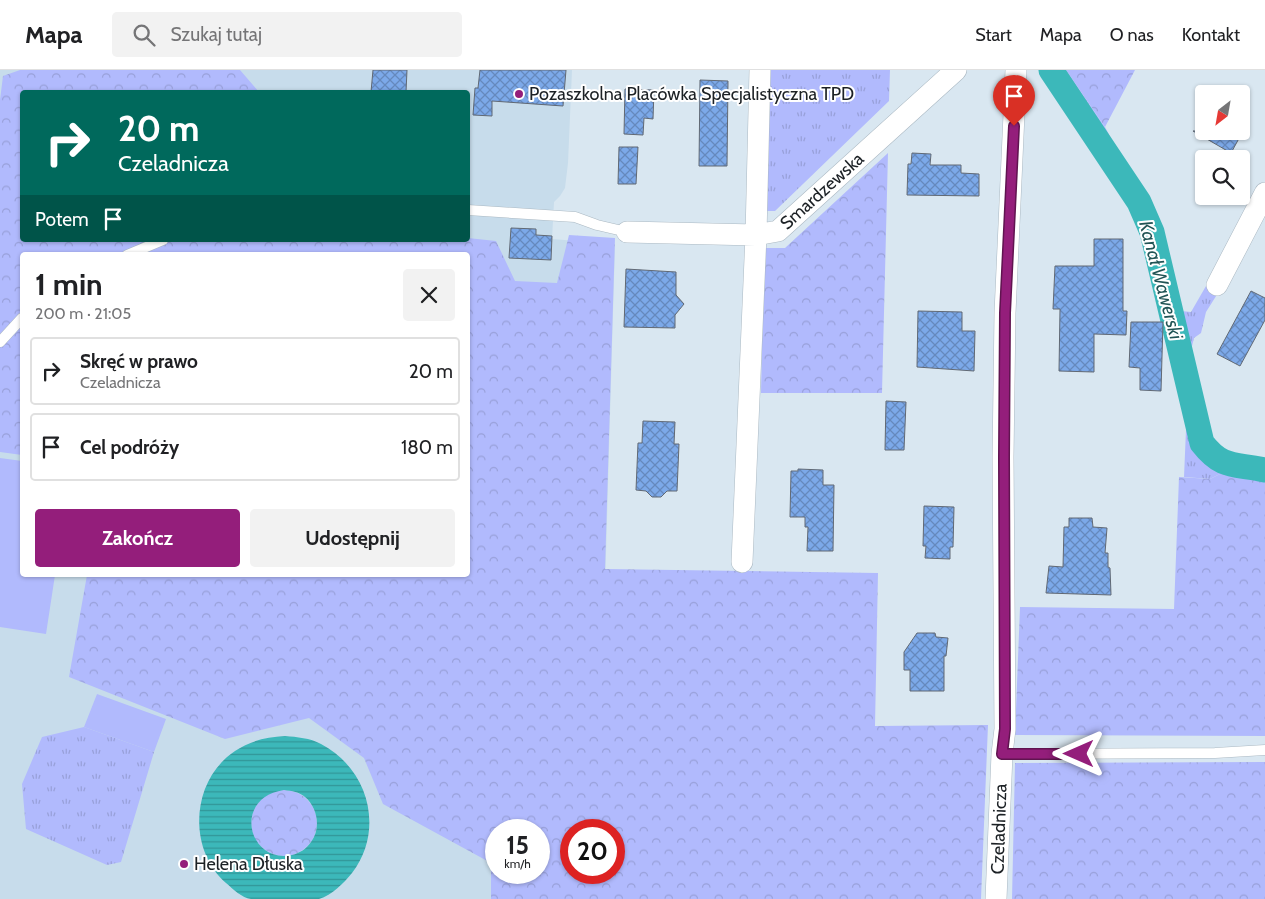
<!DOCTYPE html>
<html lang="pl">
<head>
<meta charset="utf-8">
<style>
	:root { --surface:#fff; --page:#f2f2f2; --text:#202124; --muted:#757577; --line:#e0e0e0; --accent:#941e7b }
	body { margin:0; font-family:Cabin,sans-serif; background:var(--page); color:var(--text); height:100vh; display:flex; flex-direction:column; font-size:19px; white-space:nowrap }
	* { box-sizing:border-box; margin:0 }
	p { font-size:16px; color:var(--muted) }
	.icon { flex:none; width:28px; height:28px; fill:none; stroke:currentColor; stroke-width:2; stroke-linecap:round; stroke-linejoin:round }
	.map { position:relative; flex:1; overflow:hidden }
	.details { position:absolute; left:20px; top:182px; width:450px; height:325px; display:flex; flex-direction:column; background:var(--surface); border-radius:5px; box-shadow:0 1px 4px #0004 }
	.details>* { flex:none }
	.guide { position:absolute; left:20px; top:20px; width:450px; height:152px; border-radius:5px; box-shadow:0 1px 4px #0004; background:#00695c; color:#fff; overflow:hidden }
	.needle { width:32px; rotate:211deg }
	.controls { position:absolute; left:1195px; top:15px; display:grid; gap:10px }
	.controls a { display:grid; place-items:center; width:55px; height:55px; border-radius:5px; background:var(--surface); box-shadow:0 1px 4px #0004; font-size:25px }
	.speed { position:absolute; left:485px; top:749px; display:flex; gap:10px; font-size:25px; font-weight:700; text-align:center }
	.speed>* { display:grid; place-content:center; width:65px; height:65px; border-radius:50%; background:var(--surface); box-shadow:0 1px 4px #0004; line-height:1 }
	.speed small { font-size:12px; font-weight:400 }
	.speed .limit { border:8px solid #d22; background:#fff; color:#111 }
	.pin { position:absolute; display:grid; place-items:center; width:42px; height:42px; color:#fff; margin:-51px -21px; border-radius:50% 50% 50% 0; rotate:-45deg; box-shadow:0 0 5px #0007 }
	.pin .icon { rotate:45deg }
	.me { position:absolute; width:55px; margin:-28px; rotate:270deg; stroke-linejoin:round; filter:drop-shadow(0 0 4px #0008) }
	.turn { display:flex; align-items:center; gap:18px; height:105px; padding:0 15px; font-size:22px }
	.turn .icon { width:65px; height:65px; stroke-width:2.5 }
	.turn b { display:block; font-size:35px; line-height:42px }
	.then { display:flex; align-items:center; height:48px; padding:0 15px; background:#0003; gap:10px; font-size:19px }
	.round { display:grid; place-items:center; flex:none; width:52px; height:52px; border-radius:5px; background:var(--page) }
	.overview { display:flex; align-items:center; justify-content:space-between; height:85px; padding:0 15px }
	h1 { font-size:30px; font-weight:800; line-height:38px }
	.action { display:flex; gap:10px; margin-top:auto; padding:10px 15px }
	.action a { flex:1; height:58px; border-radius:5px; background:var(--accent); color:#fff; font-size:20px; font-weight:800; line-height:58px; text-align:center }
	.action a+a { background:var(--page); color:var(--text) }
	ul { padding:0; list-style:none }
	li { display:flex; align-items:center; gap:15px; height:68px; margin:0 10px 8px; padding:0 5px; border:2px solid var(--line); border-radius:5px }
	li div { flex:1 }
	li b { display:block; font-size:19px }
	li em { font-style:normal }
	header { display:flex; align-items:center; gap:30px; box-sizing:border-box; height:70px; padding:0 25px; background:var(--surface); border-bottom:1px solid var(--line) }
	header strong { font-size:24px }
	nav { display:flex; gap:28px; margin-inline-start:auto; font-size:18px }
	.search { width:350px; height:45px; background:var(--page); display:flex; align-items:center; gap:12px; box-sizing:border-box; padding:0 18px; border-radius:5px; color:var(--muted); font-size:19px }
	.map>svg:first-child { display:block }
</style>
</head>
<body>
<header>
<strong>Mapa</strong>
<div class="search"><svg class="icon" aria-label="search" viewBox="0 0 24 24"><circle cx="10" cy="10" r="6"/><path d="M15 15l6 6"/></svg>Szukaj tutaj</div>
<nav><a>Start</a><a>Mapa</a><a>O nas</a><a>Kontakt</a></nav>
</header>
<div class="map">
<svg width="1265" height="829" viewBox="0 0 1265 829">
	<defs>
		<pattern id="grass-tufts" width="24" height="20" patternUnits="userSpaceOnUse" patternTransform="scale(1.25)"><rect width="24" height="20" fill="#b1bafd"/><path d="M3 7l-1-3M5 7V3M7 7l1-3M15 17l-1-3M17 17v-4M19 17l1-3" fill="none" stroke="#98a0d9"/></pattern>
		<pattern id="forest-crowns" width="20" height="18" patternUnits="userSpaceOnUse" patternTransform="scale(1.25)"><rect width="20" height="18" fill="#b1bafd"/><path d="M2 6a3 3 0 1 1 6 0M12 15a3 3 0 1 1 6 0" fill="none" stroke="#98a0d9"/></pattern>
		<pattern id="water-rules" width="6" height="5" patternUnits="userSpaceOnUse" patternTransform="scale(1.25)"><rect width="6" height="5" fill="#3cb8ba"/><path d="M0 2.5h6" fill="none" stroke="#329597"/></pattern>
		<pattern id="building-cross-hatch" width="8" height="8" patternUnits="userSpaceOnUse" patternTransform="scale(1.25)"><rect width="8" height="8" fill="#7ca9e9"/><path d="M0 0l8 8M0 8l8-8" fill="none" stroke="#6589bd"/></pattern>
	</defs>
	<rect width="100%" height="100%" fill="#d9e7f1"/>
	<path fill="#c7dceb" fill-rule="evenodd" d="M 0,0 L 572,0 L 568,93 L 565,118 L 560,126 L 554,132 L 552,169 L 615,174 L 598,760 L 571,760 L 571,802 L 597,829 L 0,829 ZM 22,22 L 468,22 L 468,170 L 22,170 ZM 22,185 L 468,185 L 468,505 L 22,505 ZM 496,760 L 539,760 L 539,802 L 496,802 Z"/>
	<path fill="url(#grass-tufts)" d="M 769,0 L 890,0 L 889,31 L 775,141 L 765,141 Z
		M 1044,0 L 1066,0 L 1105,57 L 1161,161 L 1181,241 L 1191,242 L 1206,216 L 1218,223 L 1206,242 L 1201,263 L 1194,268 L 1189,288 L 1214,375 L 1224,384 L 1245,391 L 1265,394 L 1265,408 L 1220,399 L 1220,404 L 1210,409 L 1184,407 L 1187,336 L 1166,252 L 1138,151 L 1132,136 Z
		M 84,657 L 154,682 L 121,792 L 107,795 L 26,759 L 22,714 L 42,667 Z"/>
	<path fill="url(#forest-crowns)" fill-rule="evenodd" d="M 20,0 L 240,0 L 259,22 L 22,22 L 22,170 L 468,170 L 468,168 L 496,171 L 515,211 L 557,213 L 569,165 L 615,168 L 605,499 L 878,503 L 875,656 L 988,655 L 981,829 L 491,829 L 491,793 L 383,734 L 364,688 L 309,648 L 225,669 L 69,607 L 87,505 L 468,505 L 468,185 L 22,185 L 22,385 L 0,382 L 0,30 L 3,6 ZM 496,760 L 539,760 L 539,802 L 496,802 ZM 571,760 L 614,760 L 614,802 L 571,802 Z
		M 1066,0 L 1135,0 L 1105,57 Z
		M 888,83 L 882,323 L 761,323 L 764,178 L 785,178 Z
		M 1220,399 L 1265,408 L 1265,666 L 1015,665 L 1020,537 L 1174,539 L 1179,407 L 1210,409 L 1220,404 Z
		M 1265,692 L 1265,829 L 1012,829 L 1015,693 Z
		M251 753a33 33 0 1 1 66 0a33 33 0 1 1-66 0Z"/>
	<path fill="#b1bafd" d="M 0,388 L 22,391 L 22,505 L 55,505 L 46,564 L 0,557 Z
		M 97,624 L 166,649 L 154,682 L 84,657 Z"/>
	<path fill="url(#water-rules)" fill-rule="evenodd" d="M 285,666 C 297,667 310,668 321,674 C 369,699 385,760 352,803 C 344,813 332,825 319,829 C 314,829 306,829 301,829 C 284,829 267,829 251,829 C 242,828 233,819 226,813 C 187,779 191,710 235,681 C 250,671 266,667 285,666 ZM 284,720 C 292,721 299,722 305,727 C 318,738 321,759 311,772 C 306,779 300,783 292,785 C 249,795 231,728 284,720 Z"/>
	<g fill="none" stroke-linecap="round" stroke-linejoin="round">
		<path stroke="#3cb8ba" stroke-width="25" d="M 1051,0 L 1139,132 L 1152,162 L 1202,373 C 1223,400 1235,393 1265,400"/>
	</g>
	<path fill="url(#building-cross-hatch)" stroke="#616974" d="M 373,0 L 407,0 L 406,22 L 371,22 Z
		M 480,0 L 566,0 L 563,36 L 492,31 L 492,46 L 473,45 L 475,18 L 478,18 Z
		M 700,10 L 728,11 L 727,96 L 699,96 Z
		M 625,19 L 654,20 L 653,49 L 644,48 L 643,65 L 624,64 Z
		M 1193,61 L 1243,61 L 1231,83 Z
		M 619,77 L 638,77 L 636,114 L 618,114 Z
		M 912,83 L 931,84 L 930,95 L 961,95 L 961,103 L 979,104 L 979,126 L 907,125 L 908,94 L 911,94 Z
		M 511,158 L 536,159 L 536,165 L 552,166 L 551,190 L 509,188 Z
		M 1094,169 L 1123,169 L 1123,241 L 1127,241 L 1126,265 L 1094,264 L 1094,302 L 1059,301 L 1060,239 L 1053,239 L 1055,196 L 1094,196 Z
		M 626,199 L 676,202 L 676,225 L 684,234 L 675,245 L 675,258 L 624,257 Z
		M 1251,221 L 1265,228 L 1265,250 L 1240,296 L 1217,284 Z
		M 918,241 L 962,242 L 962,261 L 975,261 L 974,301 L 917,297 Z
		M 1131,252 L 1163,252 L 1161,321 L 1140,320 L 1140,298 L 1129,297 Z
		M 886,331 L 906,332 L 904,380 L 885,380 Z
		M 643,351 L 675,352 L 674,374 L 679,374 L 677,421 L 667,421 L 661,427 L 652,427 L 646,421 L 636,420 L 638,373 L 642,373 Z
		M 798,399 L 823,400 L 823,415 L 834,415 L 833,481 L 807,481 L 808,457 L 805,457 L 805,447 L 790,447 L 791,401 L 798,401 Z
		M 924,436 L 954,437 L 953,477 L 950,477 L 950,489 L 925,488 L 926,476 L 923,476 Z
		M 1069,448 L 1092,448 L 1093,457 L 1107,458 L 1105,483 L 1108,483 L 1108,497 L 1110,498 L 1111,525 L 1046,523 L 1049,496 L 1063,497 L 1064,457 L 1069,457 Z
		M 917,563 L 935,563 L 936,567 L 948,568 L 946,586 L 944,586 L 944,621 L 910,621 L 910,600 L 904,600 L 904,582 Z"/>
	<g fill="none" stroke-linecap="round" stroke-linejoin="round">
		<defs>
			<path id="service" d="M 468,140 L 575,147 L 597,155 L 627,162
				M 127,185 L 163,170
				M 0,272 L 22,248
				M 1002,684 L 1215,683 L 1265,680"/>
			<path id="minor" d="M 627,162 L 756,165 L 778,161 L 956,0
				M 1217,215 L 1265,123
				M 742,492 L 756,165 L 760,0
				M 996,829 L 1002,684 L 1005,659 L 1003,387 L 1005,243 L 1016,0"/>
		</defs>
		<use href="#service" stroke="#abb9c3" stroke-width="11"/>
		<use href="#minor" stroke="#abb9c3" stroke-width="22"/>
		<use href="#service" stroke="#fff" stroke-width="10"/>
		<use href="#minor" stroke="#fff" stroke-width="21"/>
	</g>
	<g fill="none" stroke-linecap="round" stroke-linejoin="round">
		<defs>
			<path id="route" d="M 1014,56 L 1005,243 L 1004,387 L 1005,659 L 1002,684 L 1079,684"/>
		</defs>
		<use href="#route" stroke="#601450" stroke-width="12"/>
		<use href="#route" stroke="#941e7b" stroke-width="9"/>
	</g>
	<g fill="#941e7b" stroke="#fff" stroke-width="2">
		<circle cx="519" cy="24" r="5"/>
		<circle cx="184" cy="794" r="5"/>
	</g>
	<g text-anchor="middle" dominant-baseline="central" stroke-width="4" stroke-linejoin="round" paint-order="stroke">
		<g font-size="18" fill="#1c2125" stroke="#fff" text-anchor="start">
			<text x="529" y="24">Pozaszkolna Placówka Specjalistyczna TPD</text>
			<text x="194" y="794">Helena Dłuska</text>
		</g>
		<g font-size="18" fill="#1c2125" stroke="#fff">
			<text transform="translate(822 121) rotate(-42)">Smardzewska</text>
			<text transform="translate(999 759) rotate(-88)">Czeladnicza</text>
		</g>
		<g font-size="19" font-style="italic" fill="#215455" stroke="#fff">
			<text transform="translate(1161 210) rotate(75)">Kanał Wawerski</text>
		</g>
	</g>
</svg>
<div class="controls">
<a><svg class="needle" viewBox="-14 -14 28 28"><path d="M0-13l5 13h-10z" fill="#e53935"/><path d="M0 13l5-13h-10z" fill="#757577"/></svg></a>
<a><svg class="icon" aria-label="search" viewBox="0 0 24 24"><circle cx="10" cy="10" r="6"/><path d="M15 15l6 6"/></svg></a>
</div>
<div class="speed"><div>15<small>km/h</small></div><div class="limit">20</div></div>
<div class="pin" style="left:1014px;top:56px;background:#d93025"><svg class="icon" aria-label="arrive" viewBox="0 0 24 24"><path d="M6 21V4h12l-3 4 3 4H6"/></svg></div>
<svg class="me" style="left:1079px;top:684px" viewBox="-20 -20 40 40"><path d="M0-17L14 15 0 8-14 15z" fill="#941e7b" stroke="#fff" stroke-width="4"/></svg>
<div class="guide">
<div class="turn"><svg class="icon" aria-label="right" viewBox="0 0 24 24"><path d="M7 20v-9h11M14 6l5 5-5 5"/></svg><div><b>20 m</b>Czeladnicza</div></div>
<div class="then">Potem<svg class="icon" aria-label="arrive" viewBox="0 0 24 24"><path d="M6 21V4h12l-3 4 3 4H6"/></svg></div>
</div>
<section class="details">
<div class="overview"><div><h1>1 min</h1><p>200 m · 21:05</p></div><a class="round"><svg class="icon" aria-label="close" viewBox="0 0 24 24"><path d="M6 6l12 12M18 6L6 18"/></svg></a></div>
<ul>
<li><svg class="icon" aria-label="right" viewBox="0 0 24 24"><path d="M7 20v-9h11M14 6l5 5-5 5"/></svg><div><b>Skręć w prawo</b><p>Czeladnicza</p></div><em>20 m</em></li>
<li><svg class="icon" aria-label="arrive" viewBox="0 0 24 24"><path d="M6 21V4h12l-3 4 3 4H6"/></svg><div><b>Cel podróży</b></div><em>180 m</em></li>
</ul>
<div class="action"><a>Zakończ</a><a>Udostępnij</a></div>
</section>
</div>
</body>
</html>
